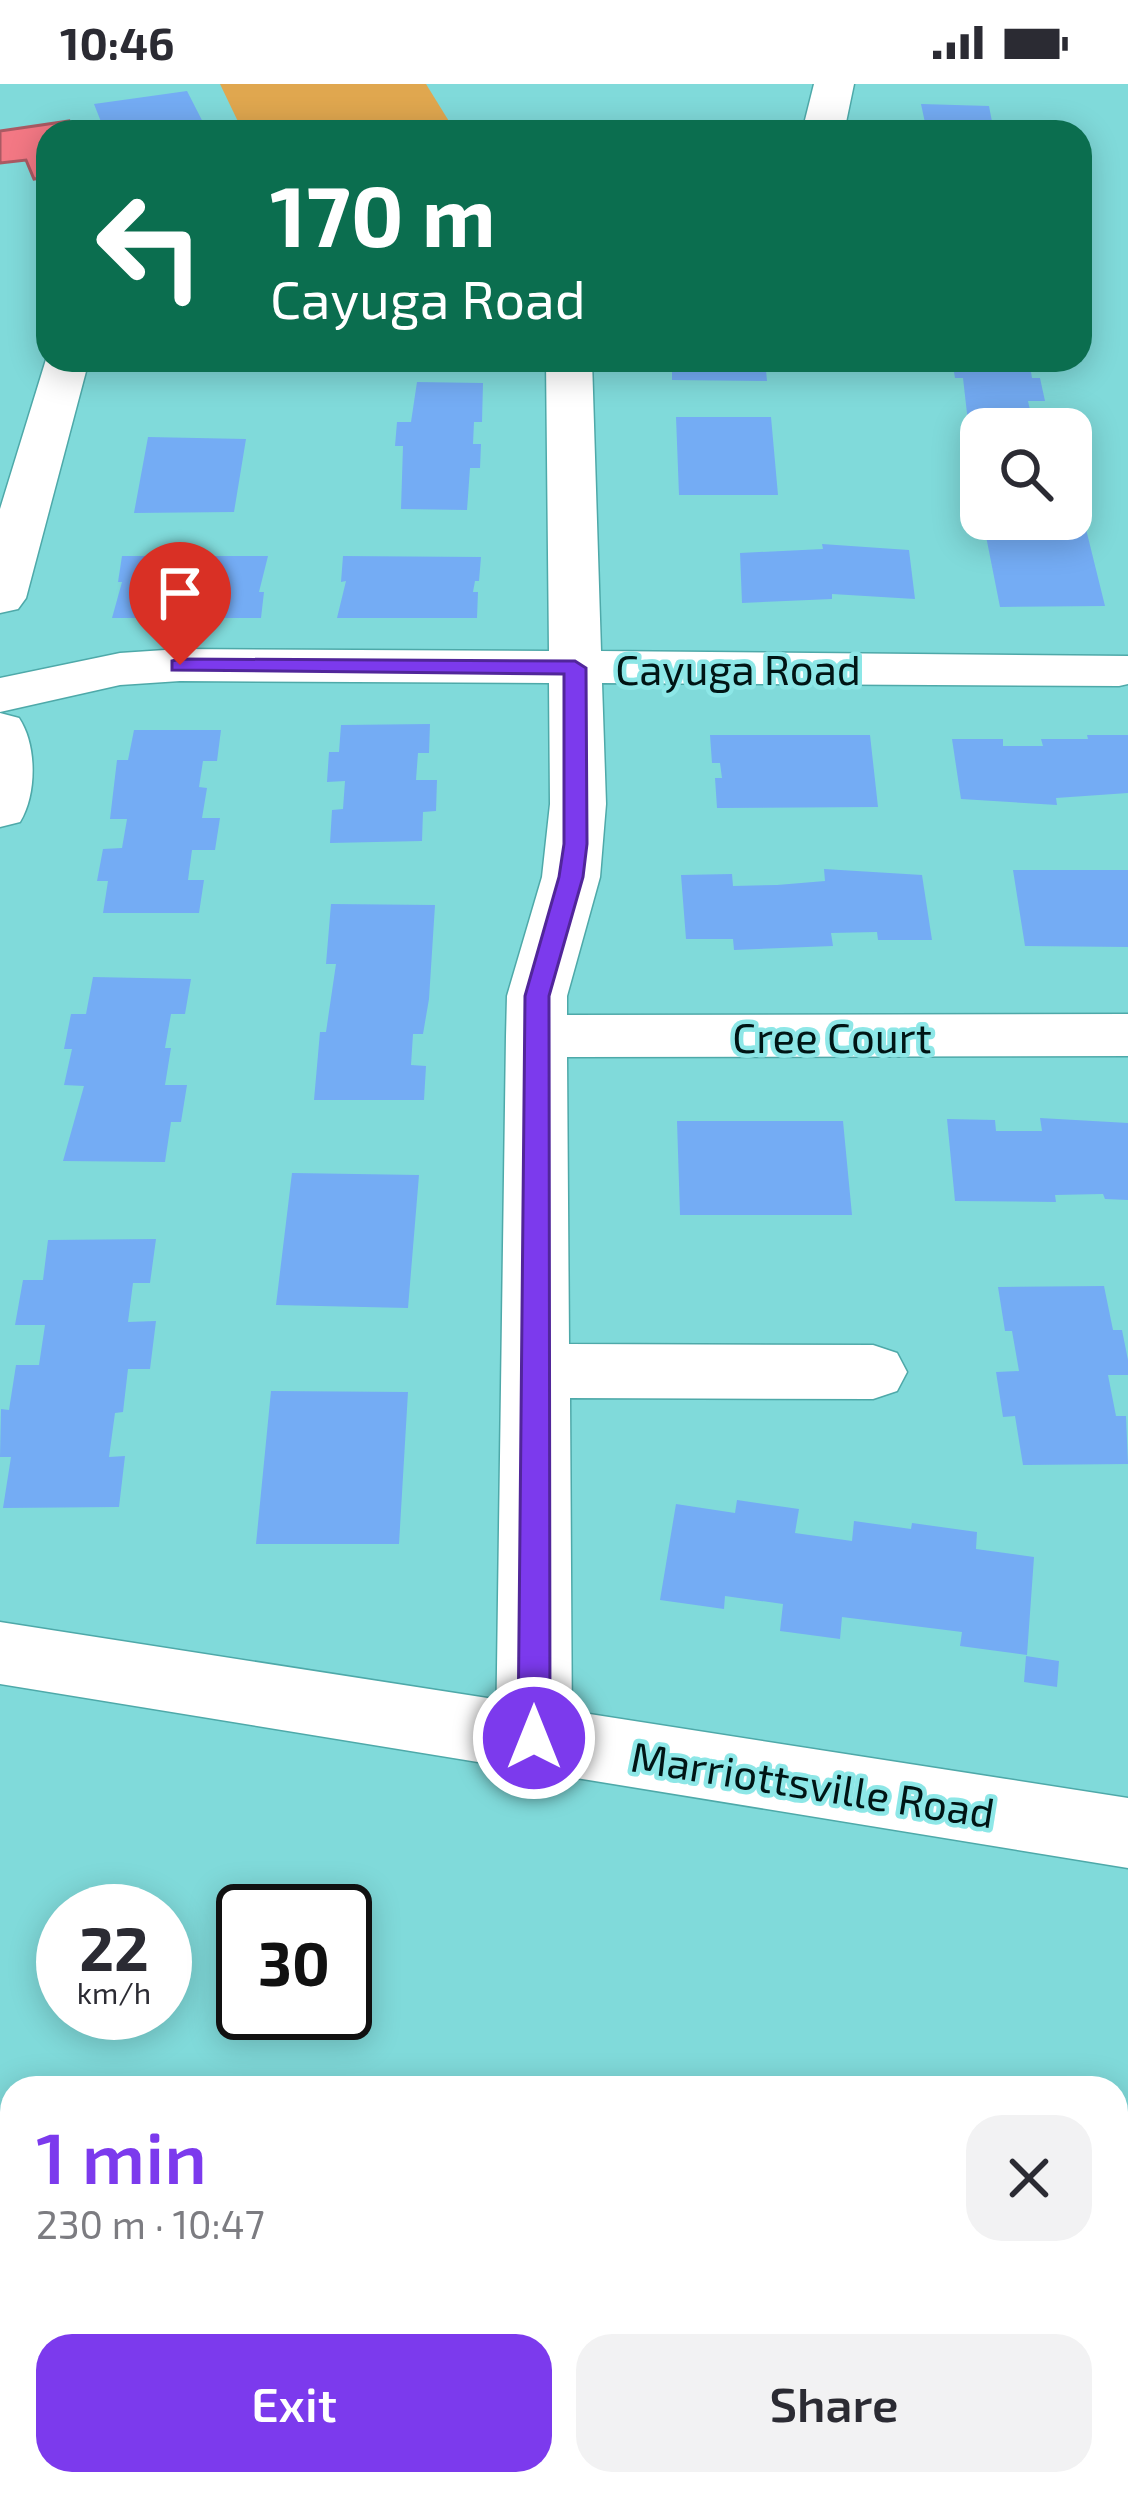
<!DOCTYPE html>
<html lang="en">
<head>
<meta charset="utf-8">
<style>
	:root { --surface:#fff; --page:#f2f2f3; --text:#2b2b33; --muted:#7c7c81; --accent:#7c3aed }
	body { margin:0; font-family:"Exo 2",sans-serif; background:var(--page); color:var(--text); height:100vh; display:flex; flex-direction:column; font-size:45px; white-space:nowrap }
	* { box-sizing:border-box; margin:0 }
	p { font-size:39px; color:var(--muted) }
	.icon { flex:none; width:66px; height:66px; fill:none; stroke:currentColor; stroke-width:2; stroke-linecap:round; stroke-linejoin:round }
	.map { position:relative; flex:1; overflow:hidden }
	.panel { position:absolute; left:0px; top:1992px; width:1128px; height:420px; display:flex; flex-direction:column; background:var(--surface); border-radius:36px 36px 0 0; box-shadow:0 6px 30px #0003 }
	.panel>* { flex:none }
	.hud { position:absolute; left:36px; top:36px; width:1056px; height:252px; border-radius:36px; box-shadow:0 6px 30px #0003; background:#0b6e4f; color:#fff; overflow:hidden }
	.controls { position:absolute; left:960px; top:324px; display:grid; gap:24px }
	.controls a { display:grid; place-items:center; width:132px; height:132px; border-radius:24px; background:var(--surface); box-shadow:0 6px 30px #0003; font-size:60px }
	.speed { position:absolute; left:36px; top:1800px; display:flex; gap:24px; font-size:60px; font-weight:700; text-align:center }
	.speed>* { display:grid; place-content:center; width:156px; height:156px; border-radius:50%; background:var(--surface); box-shadow:0 6px 30px #0003; line-height:1 }
	.speed small { font-size:30px; font-weight:400 }
	.speed .limit { border:6px solid #111; border-radius:18px; background:#fff; color:#111 }
	.pin { position:absolute; display:grid; place-items:center; width:102px; height:102px; color:#fff; margin:-123px -51px; border-radius:50% 50% 50% 0; rotate:-45deg; box-shadow:0 0 12px #0007 }
	.pin .icon { rotate:45deg }
	.me { position:absolute; width:132px; margin:-66px; rotate:0deg; stroke-linejoin:round; filter:drop-shadow(0 0 9px #0008) }
	.turn { display:flex; align-items:center; gap:42px; height:252px; padding:0 36px; font-size:54px }
	.turn .icon { width:156px; height:156px; stroke-width:2.5 }
	.turn b { display:block; font-size:84px; line-height:102px }
	.round { display:grid; place-items:center; flex:none; width:126px; height:126px; border-radius:36px; background:var(--page) }
	.overview { display:flex; align-items:center; justify-content:space-between; height:204px; padding:0 36px }
	h1 { font-size:72px; font-weight:600; line-height:90px; color:var(--accent) }
	.primary-button { display:flex; gap:24px; margin-top:auto; padding:24px 36px }
	.primary-button a { flex:1; height:138px; border-radius:36px; background:var(--accent); color:#fff; font-size:48px; font-weight:600; line-height:138px; text-align:center }
	.primary-button a+a { background:var(--page); color:var(--text) }
	.status { display:flex; justify-content:space-between; align-items:center; height:84px; padding:0 60px; background:var(--surface); direction:ltr }
	.status svg { height:33px; fill:currentColor }
	.map>svg:first-child { display:block }
</style>
</head>
<body>
<div class="status"><b>10:46</b><svg viewBox="0 0 49 12"><path d="M0 12V9h3v3zM5 12V6h3v6zM10 12V3h3v9zM15 12V0h3v12zM26 1h20v11H26zM47 4h2v5h-2z"/></svg></div>
<div class="map">
<svg width="1128" height="2412" viewBox="0 0 1128 2412">
	<rect width="100%" height="100%" fill="#80dada"/>
	<path fill="#e0a74f" d="M 220,0 L 426,0 L 455,47 L 243,48 Z"/>
	<path fill="#f37884" stroke="#aa5a63" stroke-width="3" d="M 69,37 L 73,48 L 48,48 L 48,93 L 34,95 L 26,76 L 0,79 L 0,47 Z"/>
	<path fill="#74acf4" d="M 187,7 L 207,46 L 105,48 L 94,20 Z
		M 921,20 L 989,22 L 994,48 L 927,48 Z
		M 672,276 L 765,276 L 767,297 L 672,296 Z
		M 952,276 L 1029,276 L 1032,294 L 1040,294 L 1045,317 L 1028,317 L 1034,345 L 981,345 L 981,356 L 970,356 L 963,294 L 955,294 Z
		M 417,298 L 483,299 L 482,338 L 474,338 L 473,360 L 481,360 L 480,384 L 470,384 L 467,426 L 401,425 L 403,362 L 395,362 L 397,338 L 411,338 Z
		M 676,333 L 771,333 L 778,411 L 679,411 Z
		M 148,353 L 246,355 L 234,428 L 134,429 Z
		M 983,437 L 1084,437 L 1105,522 L 1000,523 Z
		M 822,460 L 909,466 L 915,515 L 832,510 L 832,515 L 742,519 L 740,469 L 823,465 Z
		M 122,472 L 268,472 L 259,508 L 264,508 L 261,534 L 112,534 L 122,498 L 118,498 Z
		M 343,472 L 481,473 L 479,497 L 475,497 L 473,508 L 478,508 L 477,534 L 337,534 L 346,497 L 341,498 Z
		M 430,640 L 429,669 L 418,669 L 416,696 L 437,696 L 436,727 L 423,728 L 422,757 L 330,759 L 332,726 L 343,725 L 345,697 L 327,698 L 329,668 L 339,668 L 341,641 Z
		M 134,646 L 221,646 L 217,677 L 203,677 L 199,703 L 207,704 L 202,734 L 220,734 L 215,766 L 192,766 L 188,796 L 204,796 L 199,829 L 103,829 L 108,797 L 97,797 L 103,765 L 122,764 L 127,735 L 110,735 L 117,676 L 128,676 Z
		M 710,651 L 870,651 L 878,723 L 717,724 L 715,694 L 722,694 L 720,679 L 712,679 Z
		M 1087,651 L 1128,651 L 1128,709 L 1056,714 L 1057,721 L 961,715 L 952,655 L 1003,655 L 1003,662 L 1043,662 L 1041,655 L 1088,655 Z
		M 824,785 L 922,791 L 932,856 L 878,856 L 877,848 L 831,849 L 833,862 L 734,866 L 733,855 L 686,855 L 681,791 L 732,790 L 733,802 L 777,801 L 825,797 Z
		M 1013,786 L 1128,786 L 1128,863 L 1025,862 Z
		M 331,820 L 435,821 L 429,915 L 423,950 L 413,950 L 411,981 L 426,982 L 424,1016 L 314,1016 L 320,948 L 326,948 L 336,880 L 326,880 Z
		M 93,893 L 191,895 L 185,930 L 171,930 L 165,964 L 171,964 L 165,1001 L 187,1001 L 181,1038 L 171,1038 L 165,1078 L 63,1077 L 84,1002 L 64,1001 L 72,965 L 64,965 L 71,930 L 86,930 Z
		M 1040,1034 L 1128,1039 L 1128,1116 L 1105,1115 L 1103,1110 L 1055,1111 L 1056,1118 L 955,1117 L 947,1035 L 995,1036 L 996,1047 L 1042,1047 Z
		M 677,1037 L 843,1037 L 852,1131 L 680,1131 Z
		M 292,1089 L 419,1091 L 408,1224 L 276,1221 Z
		M 156,1155 L 150,1199 L 133,1199 L 128,1238 L 156,1237 L 150,1285 L 128,1285 L 123,1328 L 115,1329 L 109,1373 L 125,1372 L 119,1423 L 3,1424 L 11,1373 L 0,1373 L 1,1325 L 9,1326 L 16,1281 L 39,1281 L 45,1241 L 15,1241 L 23,1196 L 43,1196 L 48,1156 Z
		M 1104,1202 L 1113,1246 L 1122,1246 L 1128,1276 L 1128,1291 L 1108,1291 L 1116,1332 L 1126,1332 L 1128,1380 L 1023,1381 L 1015,1332 L 1003,1333 L 996,1288 L 1019,1287 L 1012,1247 L 1005,1247 L 998,1203 Z
		M 271,1307 L 408,1308 L 399,1460 L 256,1460 Z
		M 737,1416 L 799,1425 L 795,1449 L 852,1457 L 854,1437 L 911,1445 L 912,1439 L 977,1448 L 976,1465 L 1034,1473 L 1027,1571 L 960,1562 L 962,1548 L 842,1533 L 840,1555 L 780,1547 L 783,1520 L 725,1512 L 724,1525 L 660,1516 L 676,1420 L 735,1429 Z
		M 1026,1572 L 1059,1577 L 1057,1603 L 1024,1598 Z"/>
	<g fill="none" stroke-linecap="round" stroke-linejoin="round">
		<defs>
			<path id="minor" d="M 814,0 L 854,0 L 844,48 L 802,48 Z
				M 48,269 L 48,276 L 89,276 L 26,514 L 18,525 L 0,529 L 0,425 Z
				M 546,276 L 592,276 L 601,567 L 1128,572 L 1128,600 L 1119,602 L 602,599 L 606,720 L 600,793 L 567,912 L 567,931 L 1128,930 L 1128,972 L 567,973 L 569,1260 L 873,1261 L 897,1269 L 907,1288 L 897,1307 L 873,1315 L 570,1314 L 572,1654 L 561,1677 L 534,1687 L 507,1677 L 496,1654 L 506,952 L 507,912 L 542,793 L 550,720 L 549,599 L 180,597 L 120,601 L 0,628 L 0,594 L 120,569 L 180,565 L 549,567 Z
				M 0,629 L 19,634 C 37,661 37,710 20,738 L 0,743 Z"/>
			<path id="major" d="M 0,1538 L 1128,1714 L 1128,1784 L 0,1600 Z"/>
		</defs>
		<use href="#minor" stroke="#4ea9a9" stroke-width="3"/>
		<use href="#major" stroke="#4ea9a9" stroke-width="3"/>
		<path stroke="#457f7f" stroke-width="9" stroke-dasharray="8 10" stroke-linecap="butt" d="M 0,2107 L 12,2087"/>
		<use href="#minor" fill="#fff" fill-rule="evenodd"/>
		<use href="#major" fill="#fff" fill-rule="evenodd"/>
	</g>
	<path fill="#7c3aed" stroke="#51269a" stroke-width="3" d="M 180,575 L 575,577 L 586,584 L 587,760 L 583,793 L 549,912 L 550,1654 L 545,1664 L 534,1668 L 523,1664 L 518,1654 L 525,912 L 559,793 L 564,760 L 564,590 L 172,586 L 172,577 Z"/>
	<g text-anchor="middle" dominant-baseline="central" stroke-width="9" stroke-linejoin="round" paint-order="stroke">
		<g font-size="42" fill="#001515" stroke="#8de7e7">
			<text x="738" y="584">Cayuga Road</text>
			<text x="832" y="952">Cree Court</text>
			<text transform="translate(813 1699) rotate(9)">Marriottsville Road</text>
		</g>
	</g>
</svg>
<div class="controls">
<a><svg class="icon" aria-label="search" viewBox="0 0 24 24"><circle cx="10" cy="10" r="6"/><path d="M15 15l6 6"/></svg></a>
</div>
<div class="speed"><div>22<small>km/h</small></div><div class="limit">30</div></div>
<div class="pin" style="left:180px;top:581px;background:#d93025"><svg class="icon" aria-label="arrive" viewBox="0 0 24 24"><path d="M6 21V4h12l-3 4 3 4H6"/></svg></div>
<svg class="me" style="left:534px;top:1654px" viewBox="-20 -20 40 40"><circle r="17" fill="#7c3aed" stroke="#fff" stroke-width="3"/><path d="M0-11L8 9 0 5-8 9z" fill="#fff"/></svg>
<div class="hud">
<div class="turn"><svg class="icon" aria-label="left" viewBox="0 0 24 24"><path d="M17 20v-9H6M10 6l-5 5 5 5"/></svg><div><b>170 m</b>Cayuga Road</div></div>
</div>
<section class="panel">
<div class="overview"><div><h1>1 min</h1><p>230 m · 10:47</p></div><a class="round"><svg class="icon" aria-label="close" viewBox="0 0 24 24"><path d="M6 6l12 12M18 6L6 18"/></svg></a></div>
<div class="primary-button"><a>Exit</a><a>Share</a></div>
</section>
</div>
</body>
</html>
